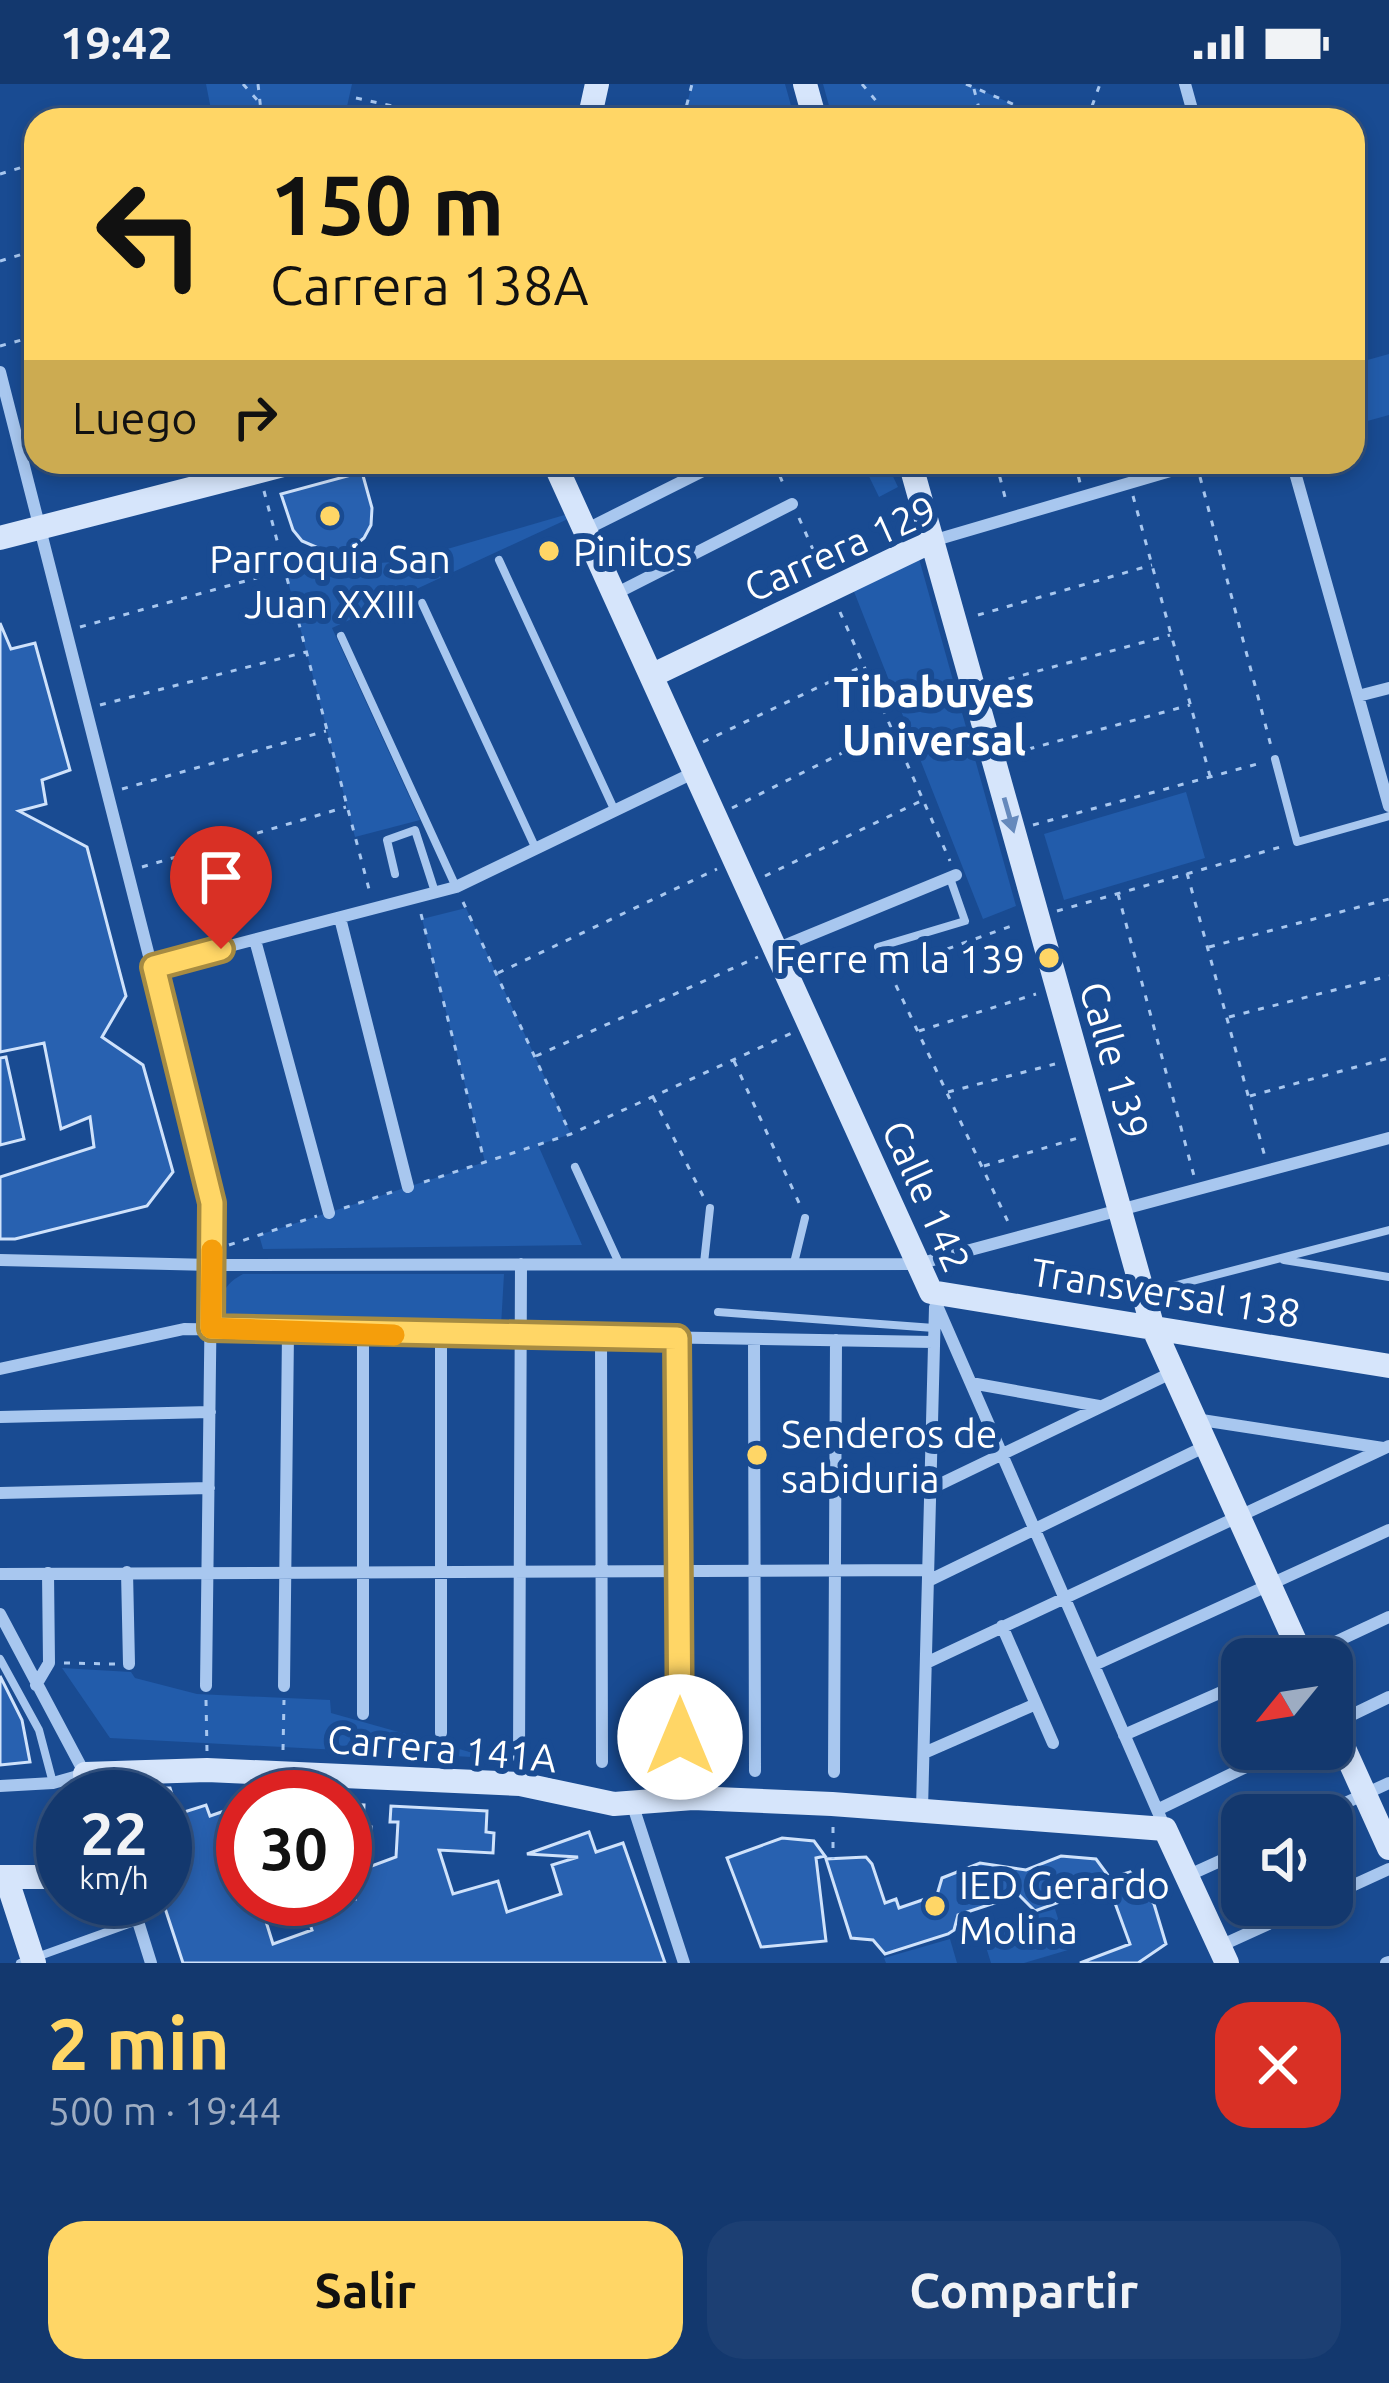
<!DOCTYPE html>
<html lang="es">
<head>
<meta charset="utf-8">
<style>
	:root { --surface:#13386e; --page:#1c3f73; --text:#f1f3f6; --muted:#9dacc2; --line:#325281; --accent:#ffd666 }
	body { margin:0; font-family:Ubuntu,sans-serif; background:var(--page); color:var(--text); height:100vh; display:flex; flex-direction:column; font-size:45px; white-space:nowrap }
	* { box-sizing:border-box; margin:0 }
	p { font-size:39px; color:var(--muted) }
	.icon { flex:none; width:66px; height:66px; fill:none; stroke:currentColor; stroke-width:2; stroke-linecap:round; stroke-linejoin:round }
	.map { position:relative; height:1879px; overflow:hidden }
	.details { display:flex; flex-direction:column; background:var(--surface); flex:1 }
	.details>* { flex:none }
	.guide { position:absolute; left:24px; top:24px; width:1341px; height:366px; border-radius:36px; box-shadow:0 6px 18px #0003,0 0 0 3px var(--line); background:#ffd666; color:#111; overflow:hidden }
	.needle { width:78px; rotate:240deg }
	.tools { position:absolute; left:1221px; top:1554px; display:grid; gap:24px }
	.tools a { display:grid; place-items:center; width:132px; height:132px; border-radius:24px; background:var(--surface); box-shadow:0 6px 18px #0003,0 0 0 3px var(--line); font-size:60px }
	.speed { position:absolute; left:36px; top:1686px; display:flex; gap:24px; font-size:60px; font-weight:700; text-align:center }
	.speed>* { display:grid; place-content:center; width:156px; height:156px; border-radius:50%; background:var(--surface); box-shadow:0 6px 18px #0003,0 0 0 3px var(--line); line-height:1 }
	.speed small { font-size:30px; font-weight:400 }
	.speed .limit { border:18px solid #d22; background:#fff; color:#111 }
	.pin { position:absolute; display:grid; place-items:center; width:102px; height:102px; color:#fff; margin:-123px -51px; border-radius:50% 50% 50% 0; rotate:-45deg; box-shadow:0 0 12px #0007 }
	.pin .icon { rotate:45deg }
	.me { position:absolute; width:132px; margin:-66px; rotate:0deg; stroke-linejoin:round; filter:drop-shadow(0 0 9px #0008) }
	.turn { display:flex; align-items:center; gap:42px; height:252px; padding:0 48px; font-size:54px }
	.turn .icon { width:156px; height:156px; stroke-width:2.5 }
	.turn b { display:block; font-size:84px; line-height:102px }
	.then { display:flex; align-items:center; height:114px; padding:0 48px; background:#0003; gap:24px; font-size:45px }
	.round { display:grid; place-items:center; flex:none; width:126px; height:126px; border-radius:36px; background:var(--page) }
	.overview { display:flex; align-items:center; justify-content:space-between; height:204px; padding:0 48px }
	h1 { font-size:72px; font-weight:700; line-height:90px; color:var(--accent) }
	.button { display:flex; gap:24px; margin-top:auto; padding:24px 48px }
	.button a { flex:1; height:138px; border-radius:36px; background:var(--accent); color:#111; font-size:48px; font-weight:700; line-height:138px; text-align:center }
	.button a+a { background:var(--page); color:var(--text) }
	.status { display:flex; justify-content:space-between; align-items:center; height:84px; padding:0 60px; background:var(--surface); direction:ltr }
	.status svg { height:33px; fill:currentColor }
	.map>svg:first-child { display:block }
</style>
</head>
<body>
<div class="status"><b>19:42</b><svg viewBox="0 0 49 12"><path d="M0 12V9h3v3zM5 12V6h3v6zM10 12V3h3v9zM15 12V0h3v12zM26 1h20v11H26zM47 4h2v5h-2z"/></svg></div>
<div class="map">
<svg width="1389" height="1879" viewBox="0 0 1389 1879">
	<rect width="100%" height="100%" fill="#194b92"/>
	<path fill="#225cab" d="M 206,0 L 352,0 L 344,36 L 213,36 Z
		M 692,0 L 785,0 L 795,36 L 683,36 Z
		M 823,0 L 966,0 L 1050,36 L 833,36 Z
		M 1389,270 L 1389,331 L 1353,341 L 1353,280 Z
		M 862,378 L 886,378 L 898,403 L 879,413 Z
		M 568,430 L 570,434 L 332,544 L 420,736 L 355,753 L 285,486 L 406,477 Z
		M 918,471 L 1016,822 L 983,835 L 853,505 Z
		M 1186,708 L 1205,774 L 1064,816 L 1044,750 Z
		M 466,824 L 571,1050 L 538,1061 L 582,1161 L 263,1165 L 259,1151 L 485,1078 L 422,835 Z
		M 243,1190 L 504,1190 L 501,1242 L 223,1235 C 221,1212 221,1202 243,1190 Z
		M 62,1584 L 131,1588 L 135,1594 L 197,1610 L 330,1616 L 331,1629 L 491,1674 L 110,1654 Z
		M 1055,1825 L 1068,1866 L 1024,1879 L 991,1879 L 981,1847 Z
		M 950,1855 L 957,1879 L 886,1879 L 884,1874 Z"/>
	<path fill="#2861b0" stroke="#cfe2fb" stroke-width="3" d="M 362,388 L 372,424 L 371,441 L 364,454 L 352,464 L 332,470 L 302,457 L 293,446 L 281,410 Z
		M 0,539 L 11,565 L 35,559 L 70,686 L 42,696 L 46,720 L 19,727 L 87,763 L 126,912 L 102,953 L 143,981 L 173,1088 L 147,1122 L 15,1155 L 0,1155 L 0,1093 L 94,1063 L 90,1033 L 61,1045 L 44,959 L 0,968 Z
		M 6,973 L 24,1055 L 0,1061 L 0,974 Z
		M 0,1592 L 22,1636 L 30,1678 L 0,1681 Z
		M 165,1704 L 170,1704 L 178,1730 L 206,1721 L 210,1732 L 233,1724 L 243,1754 L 243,1815 L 259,1815 L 273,1860 L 312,1846 L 301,1815 L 355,1815 L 345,1787 L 345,1720 L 364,1721 L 363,1743 L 371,1743 L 369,1783 L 396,1773 L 398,1738 L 390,1738 L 391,1722 L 487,1727 L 486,1748 L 494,1749 L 493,1769 L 439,1766 L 453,1810 L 498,1797 L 507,1828 L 561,1810 L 552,1781 L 578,1773 L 527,1770 L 589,1748 L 596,1768 L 623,1759 L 665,1879 L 183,1879 L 162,1815 L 165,1815 Z
		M 782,1754 L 814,1757 L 825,1772 L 816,1774 L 826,1857 L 761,1863 L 727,1774 Z
		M 1061,1772 L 1096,1775 L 1110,1794 L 1130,1788 L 1154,1820 L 1166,1860 L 1138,1879 L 1080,1879 L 1130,1860 L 1108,1800 L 1035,1827 L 1019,1811 L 958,1831 L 954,1846 L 948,1850 L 885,1870 L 873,1856 L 851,1854 L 826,1775 L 866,1773 L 872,1780 L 885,1819 L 896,1815 L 899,1824 L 937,1811 L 942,1794 L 980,1779 L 1026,1786 Z"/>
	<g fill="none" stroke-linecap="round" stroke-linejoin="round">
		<path stroke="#a8c7ef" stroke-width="3" stroke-dasharray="6 9" stroke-linecap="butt" d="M 243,0 L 275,36
			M 258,0 L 262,36
			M 862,0 L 892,36
			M 966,0 L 1050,36
			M 974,5 L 982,36
			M 356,14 L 456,36
			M 180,36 L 205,28
			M 683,36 L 692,0
			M 1087,36 L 1100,0
			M 0,90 L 36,79
			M 0,177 L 36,166
			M 0,262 L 36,252
			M 774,378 L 785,404
			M 996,378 L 1006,417
			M 1075,378 L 1080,399
			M 1200,393 L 1271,662
			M 264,407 L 370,809
			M 1133,412 L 1210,692
			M 799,434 L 822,486
			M 840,528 L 950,777
			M 978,531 L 1152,481
			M 80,543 L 285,486
			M 994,599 L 1170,551
			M 100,621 L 306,568
			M 703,658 L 863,582
			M 1014,669 L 1190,621
			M 122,705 L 326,647
			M 732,724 L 890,645
			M 1033,741 L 1261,679
			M 142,783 L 346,723
			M 1187,789 L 1265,1073
			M 765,792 L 923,716
			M 1118,810 L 1194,1092
			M 463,818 L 570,1049
			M 1057,827 L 1284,762
			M 421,830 L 484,1076
			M 1209,863 L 1389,815
			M 883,874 L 1010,1142
			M 891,885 L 1017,840
			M 498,889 L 717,785
			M 1229,933 L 1389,892
			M 919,947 L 1036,910
			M 536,972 L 758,873
			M 734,977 L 800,1121
			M 948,1008 L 1055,980
			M 1250,1012 L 1389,974
			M 653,1013 L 703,1112
			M 984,1082 L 1078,1054
			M 424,1098 L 571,1050 L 792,949
			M 344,1124 L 392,1108
			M 229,1161 L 317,1132
			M 64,1579 L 115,1580
			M 206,1616 L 207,1667
			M 283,1666 L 284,1616
			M 362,1670 L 363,1644
			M 833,1743 L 833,1775"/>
		<path stroke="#a8c7ef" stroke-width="8" d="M 1353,107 L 1358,106
			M 499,476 L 614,725
			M 422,519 L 536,765
			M 341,552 L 456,803
			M 1275,675 L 1297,758 L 1389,732
			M 395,790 L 387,756 L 415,746 L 435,808
			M 878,863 L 965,837 L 950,794
			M 575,1083 L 619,1179
			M 1284,1176 L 1389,1193
			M 704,1179 L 710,1124
			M 794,1179 L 805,1134
			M 1150,1208 L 1389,1146
			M 718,1228 L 934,1244
			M 0,1575 L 39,1646 L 53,1699
			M 20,1879 L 137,1837"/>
		<path stroke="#a8c7ef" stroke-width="12" d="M 1185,0 L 1195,36
			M 0,288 L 212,1119 L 206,1602
			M 1292,378 L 1389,722
			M 585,446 L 721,378
			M 932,457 L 1201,378
			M 615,510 L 792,420
			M 1358,612 L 1389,604
			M 340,834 L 408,1103
			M 255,856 L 329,1129
			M 776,865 L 956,791
			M 153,882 L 456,803 L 695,688
			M 0,1176 L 212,1181 L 918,1180 L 1389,1054
			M 931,1208 L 1165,1744
			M 441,1251 L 441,1649
			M 601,1253 L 602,1678
			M 677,1254 L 680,1694
			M 754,1255 L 755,1687
			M 0,1285 L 184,1245 L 933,1258
			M 971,1299 L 1099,1322
			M 0,1333 L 210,1328
			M 1195,1335 L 1383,1364
			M 930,1405 L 1173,1288
			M 0,1409 L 209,1404
			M 127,1488 L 129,1580
			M 0,1490 L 928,1486
			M 928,1497 L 1206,1362
			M 0,1530 L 85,1690 L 53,1699 L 0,1702
			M 1002,1542 L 1053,1659
			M 1299,1575 L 1389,1533
			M 926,1579 L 1389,1362
			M 1094,1581 L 1389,1446
			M 36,1601 L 49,1579 L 48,1489
			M 284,1602 L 288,1248
			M 363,1630 L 363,1250
			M 1333,1640 L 1389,1613
			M 1124,1651 L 1242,1599
			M 924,1669 L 1036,1620
			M 519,1674 L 521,1180
			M 834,1688 L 836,1256
			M 632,1719 L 684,1879
			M 922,1725 L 935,1223
			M 1157,1726 L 1283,1665
			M 1319,1731 L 1389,1699
			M 1187,1792 L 1242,1767
			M 1332,1811 L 1389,1785
			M 131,1815 L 151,1879
			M 1220,1862 L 1310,1821
			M 1386,1879 L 1389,1878"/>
		<path stroke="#d6e5fb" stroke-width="24" d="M 805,0 L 815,36
			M 589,36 L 597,0
			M 554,378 L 931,1208 L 1389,1282
			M 910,378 L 1152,1241 L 1303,1575
			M 0,454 L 295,378
			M 653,591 L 932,457
			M 1332,1638 L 1389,1764
			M 96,1713 L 85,1690 L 207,1686 L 520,1700 L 614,1720 L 693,1714 L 832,1720 L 1165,1745 L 1227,1879
			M 0,1793 L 63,1793
			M 6,1793 L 34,1879"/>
	</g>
	<defs><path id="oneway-solid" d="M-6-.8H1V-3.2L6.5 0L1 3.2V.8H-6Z" transform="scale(3)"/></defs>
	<use fill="#6589bc" href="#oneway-solid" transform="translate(1009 731) rotate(74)"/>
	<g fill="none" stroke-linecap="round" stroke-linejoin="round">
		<defs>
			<path id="route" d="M 221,865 L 154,883 L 212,1119 L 211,1244 L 677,1254 L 680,1653"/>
		</defs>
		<use href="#route" stroke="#a68b42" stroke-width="30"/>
		<use href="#route" stroke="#ffd666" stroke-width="21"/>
		<path stroke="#f59e0b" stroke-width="21" d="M 212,1166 L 211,1244 L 394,1251"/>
	</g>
	<g fill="#ffd666" stroke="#194b92" stroke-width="4.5">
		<circle cx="330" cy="432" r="12"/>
		<circle cx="549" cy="467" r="12"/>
		<circle cx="1049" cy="874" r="12"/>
		<circle cx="757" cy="1371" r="12"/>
		<circle cx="935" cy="1822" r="12"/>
	</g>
	<g text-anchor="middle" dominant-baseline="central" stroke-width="12" stroke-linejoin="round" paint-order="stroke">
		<g font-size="39" fill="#fff" stroke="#194b92">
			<text transform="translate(840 464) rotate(-24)">Carrera 129</text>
			<text transform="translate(1115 976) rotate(74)">Calle 139</text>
			<text transform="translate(927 1112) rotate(66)">Calle 142</text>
			<text transform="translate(1166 1208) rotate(9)">Transversal 138</text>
			<text transform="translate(442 1664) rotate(5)">Carrera 141A</text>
		</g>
		<g font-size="39" fill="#fff" stroke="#194b92" text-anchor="start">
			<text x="573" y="467">Pinitos</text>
			<text x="330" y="474" text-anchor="middle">Parroquia San<tspan x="330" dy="45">Juan XXIII</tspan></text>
			<text x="1025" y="874" text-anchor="end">Ferre m la 139</text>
			<text x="781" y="1349">Senderos de<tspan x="781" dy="45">sabiduria</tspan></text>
			<text x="959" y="1800">IED Gerardo<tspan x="959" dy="45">Molina</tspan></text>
		</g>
		<g font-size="42" font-weight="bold" fill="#fff" stroke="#194b92">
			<text x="934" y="607">Tibabuyes<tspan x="934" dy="48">Universal</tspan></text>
		</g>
	</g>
</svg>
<div class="tools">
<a><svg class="needle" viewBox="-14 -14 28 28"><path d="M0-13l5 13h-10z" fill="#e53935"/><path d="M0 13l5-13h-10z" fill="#9dacc2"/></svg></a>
<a><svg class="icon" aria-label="sound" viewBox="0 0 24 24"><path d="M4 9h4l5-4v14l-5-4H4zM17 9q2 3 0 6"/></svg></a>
</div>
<div class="speed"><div>22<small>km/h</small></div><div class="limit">30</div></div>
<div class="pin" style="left:221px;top:865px;background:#d93025"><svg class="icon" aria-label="arrive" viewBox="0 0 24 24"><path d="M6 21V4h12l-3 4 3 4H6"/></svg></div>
<svg class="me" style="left:680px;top:1653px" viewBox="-20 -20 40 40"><circle r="19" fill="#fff"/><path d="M0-13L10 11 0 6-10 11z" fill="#ffd666"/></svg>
<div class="guide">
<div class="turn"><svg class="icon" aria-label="left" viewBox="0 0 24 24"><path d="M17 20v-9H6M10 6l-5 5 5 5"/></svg><div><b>150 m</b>Carrera 138A</div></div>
<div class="then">Luego<svg class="icon" aria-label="right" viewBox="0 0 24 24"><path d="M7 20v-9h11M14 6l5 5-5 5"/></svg></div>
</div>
</div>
<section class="details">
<div class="overview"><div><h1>2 min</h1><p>500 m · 19:44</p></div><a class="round" style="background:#d93025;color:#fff"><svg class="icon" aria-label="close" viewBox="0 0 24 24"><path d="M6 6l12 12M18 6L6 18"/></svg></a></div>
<div class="button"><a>Salir</a><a>Compartir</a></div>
</section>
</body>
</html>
